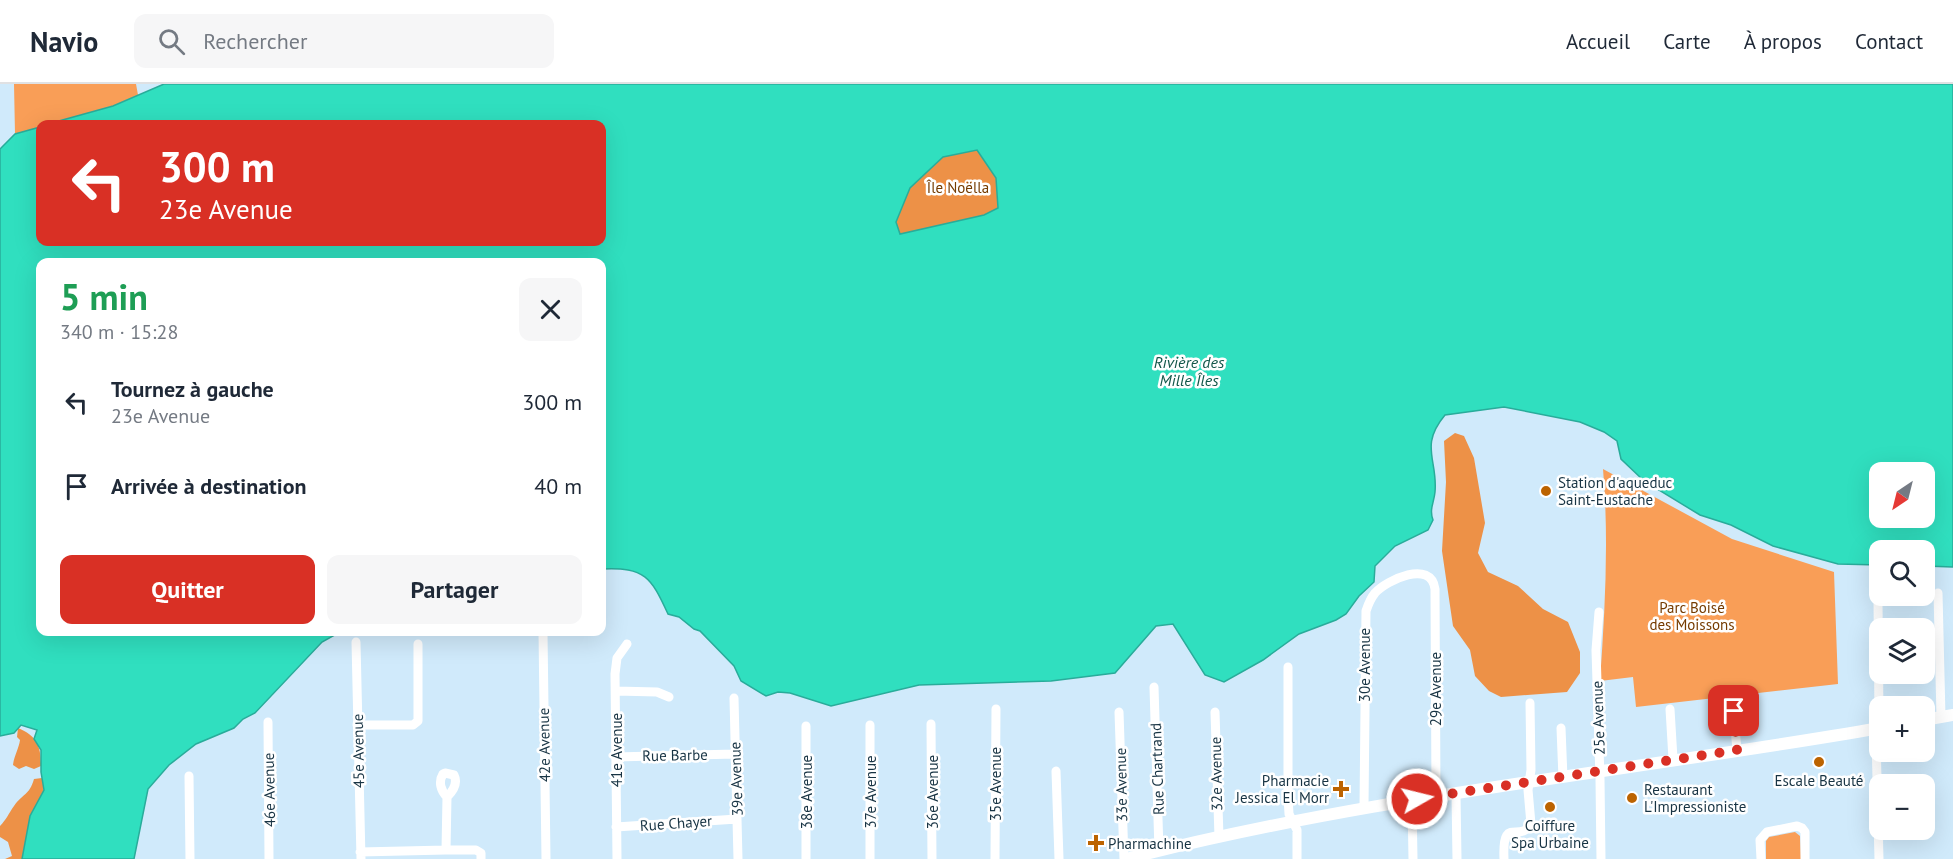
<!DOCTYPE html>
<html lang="fr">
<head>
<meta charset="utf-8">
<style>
	:root { --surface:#fff; --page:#f6f6f7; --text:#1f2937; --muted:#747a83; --line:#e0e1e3; --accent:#d93025 }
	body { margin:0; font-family:"PT Sans",sans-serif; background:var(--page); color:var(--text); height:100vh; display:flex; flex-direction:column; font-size:22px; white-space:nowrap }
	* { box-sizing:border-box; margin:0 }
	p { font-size:20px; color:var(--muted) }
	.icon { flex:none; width:33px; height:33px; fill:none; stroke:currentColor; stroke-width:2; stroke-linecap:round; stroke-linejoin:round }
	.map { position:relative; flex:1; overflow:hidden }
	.sheet { position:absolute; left:36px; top:174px; width:570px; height:378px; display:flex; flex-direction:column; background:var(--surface); border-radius:12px; box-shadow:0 6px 24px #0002 }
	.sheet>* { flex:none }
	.hud { position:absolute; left:36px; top:36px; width:570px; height:126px; border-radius:12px; box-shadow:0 6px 24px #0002; background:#d93025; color:#fff; overflow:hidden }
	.needle { width:39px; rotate:215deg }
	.controls { position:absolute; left:1869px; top:378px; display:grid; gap:12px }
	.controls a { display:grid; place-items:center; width:66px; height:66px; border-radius:12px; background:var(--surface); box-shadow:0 6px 24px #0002; font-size:30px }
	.pin { position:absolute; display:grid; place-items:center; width:51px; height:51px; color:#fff; margin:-26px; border-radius:12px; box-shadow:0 3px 9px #0006 }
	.me { position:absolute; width:66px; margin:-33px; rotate:82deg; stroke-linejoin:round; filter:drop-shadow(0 0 4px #0008) }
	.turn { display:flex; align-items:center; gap:21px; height:126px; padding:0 24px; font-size:27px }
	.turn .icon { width:78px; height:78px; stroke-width:2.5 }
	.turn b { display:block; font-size:42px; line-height:51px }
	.round { display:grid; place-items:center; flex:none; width:63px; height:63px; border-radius:12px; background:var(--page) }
	.head { display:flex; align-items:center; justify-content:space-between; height:102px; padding:0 24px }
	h1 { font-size:36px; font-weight:700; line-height:45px; color:#1e9e55 }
	.cta { display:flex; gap:12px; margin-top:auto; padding:12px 24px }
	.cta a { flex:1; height:69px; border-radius:12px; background:var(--accent); color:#fff; font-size:24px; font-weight:700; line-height:69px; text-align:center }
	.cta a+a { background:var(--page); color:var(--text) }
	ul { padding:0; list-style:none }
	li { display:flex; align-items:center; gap:18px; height:84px; padding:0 24px }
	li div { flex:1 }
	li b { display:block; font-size:22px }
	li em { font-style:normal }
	header { display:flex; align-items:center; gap:36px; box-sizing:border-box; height:84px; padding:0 30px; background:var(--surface); border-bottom:2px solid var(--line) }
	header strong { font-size:28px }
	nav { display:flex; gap:33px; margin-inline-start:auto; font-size:21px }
	.search { width:420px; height:54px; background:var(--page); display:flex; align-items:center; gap:15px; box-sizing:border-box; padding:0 21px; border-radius:12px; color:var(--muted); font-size:22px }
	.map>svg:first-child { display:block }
</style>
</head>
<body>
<header>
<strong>Navio</strong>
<div class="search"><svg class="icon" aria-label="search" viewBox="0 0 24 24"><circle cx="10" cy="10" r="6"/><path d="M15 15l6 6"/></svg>Rechercher</div>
<nav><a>Accueil</a><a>Carte</a><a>À propos</a><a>Contact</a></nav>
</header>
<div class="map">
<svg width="1953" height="775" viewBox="0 0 1953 775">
	<rect width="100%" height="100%" fill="#d0eafb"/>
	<path fill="#f99e57" d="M 14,0 L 136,0 L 138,11 L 113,22 L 48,40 L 40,40 L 40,43 L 15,50 Z
		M 1603,385 L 1732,455 L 1834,488 L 1838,600 L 1636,623 L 1633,593 L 1600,597 C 1605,526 1609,456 1603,385 Z
		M 1795,748 L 1800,752 L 1801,775 L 1766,775 L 1766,757 L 1769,753 Z"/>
	<path fill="#ed9147" d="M 977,66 L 996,94 L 998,124 L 984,131 L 900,151 L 896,138 L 910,104 L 943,73 Z
		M 1455,349 L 1464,352 L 1474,374 L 1485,439 L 1478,469 L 1488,488 L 1518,502 L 1543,525 L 1568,538 L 1580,568 L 1580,589 L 1567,608 L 1501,613 L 1489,607 L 1475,592 L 1470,566 L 1453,542 L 1442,467 L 1446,398 L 1444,357 Z
		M 18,644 C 37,652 41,662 41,682 L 34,685 L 26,682 L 19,685 L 13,681 C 14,672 19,664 20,656 L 17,653 Z
		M 42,694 L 44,706 L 30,732 L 22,775 L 5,775 L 12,772 L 8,758 L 0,753 L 0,742 C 6,736 9,729 14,722 C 23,709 29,712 34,695 Z"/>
	<path fill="#30dfbf" stroke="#29ac9a" stroke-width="1.5" fill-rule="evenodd" d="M 164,0 L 1953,0 L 1953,483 L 1925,482 L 1924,466 L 1880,466 L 1879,481 L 1838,480 L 1773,462 L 1731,441 L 1700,431 L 1644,397 L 1621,375 L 1617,357 L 1604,348 L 1580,338 L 1504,323 L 1445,331 C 1419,362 1438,376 1435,408 C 1434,419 1429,425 1433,436 L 1428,446 L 1395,462 L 1375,482 L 1374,498 L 1359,512 L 1346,530 L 1336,536 L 1299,550 L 1263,576 L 1224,598 L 1205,591 L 1173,540 L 1156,542 L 1115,589 L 1051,597 L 919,601 L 831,622 L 790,609 L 778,608 L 766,612 L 741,597 L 734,582 L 700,547 L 694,545 L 679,533 L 668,530 C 651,493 645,483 602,485 L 602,178 L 40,178 L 40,548 L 340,548 L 322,558 L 255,629 L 243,635 L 234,644 L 196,660 L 169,681 L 148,705 L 134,775 L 22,775 L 30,732 L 44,706 L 41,688 L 41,666 L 34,655 L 37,646 L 21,641 L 14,649 L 0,652 L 0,65 L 15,50 L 40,43 L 40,158 L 602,158 L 602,40 L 48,40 L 113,22 ZM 977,66 L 996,94 L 998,124 L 984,131 L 900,150 L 896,138 L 910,104 L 943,73 ZM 1880,388 L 1924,388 L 1924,434 L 1880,434 Z"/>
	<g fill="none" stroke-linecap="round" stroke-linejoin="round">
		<path stroke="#fff" stroke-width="9" d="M 1938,509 L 1941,633
			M 1878,517 L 1879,635 L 1876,654 L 1879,775
			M 1599,528 L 1596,566 L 1600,695 L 1601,775
			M 543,548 L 546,775
			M 356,558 L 361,775
			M 1288,583 L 1288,713 L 1289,730 L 1297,746 L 1297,775
			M 1154,603 L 1159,767
			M 616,607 L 657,608 L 669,613
			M 734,614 L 738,775
			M 1733,622 L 1737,666
			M 1670,625 L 1673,675
			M 1119,628 L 1124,775
			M 1215,628 L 1219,753
			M 268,638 L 269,775
			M 931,640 L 932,775
			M 357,641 L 413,641 L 418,637 L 418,560
			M 870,641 L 870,775
			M 806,642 L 806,775
			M 1561,644 L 1563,694
			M 615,673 L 735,670
			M 1056,687 L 1059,775
			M 189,692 L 190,775
			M 1456,710 L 1457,775
			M 1412,716 L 1413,775
			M 1364,723 L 1366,527 C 1368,521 1370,515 1375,509 C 1387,496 1431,475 1435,505 L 1436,712
			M 616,743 L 737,735
			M 446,766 L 476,766 L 481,769 L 481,775
			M 360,768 L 446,766 L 447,713 C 441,707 438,698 443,690 L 445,689 L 454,691 C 458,699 453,707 447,713
			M 617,775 L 615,590 L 617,574 L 627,560
			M 995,775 L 996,625
			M 1504,775 C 1502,730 1519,760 1531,740 L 1528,706 L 1531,686 L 1530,619
			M 1761,775 L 1760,756 L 1767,748 L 1797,742 L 1802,744 L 1805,748 L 1805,775"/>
		<path stroke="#fff" stroke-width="12" d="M 1924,636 L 1953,631
			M 1126,775 C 1373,711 1628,688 1880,644"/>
	</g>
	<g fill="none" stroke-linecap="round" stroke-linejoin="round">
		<path stroke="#d93025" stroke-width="10" stroke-dasharray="0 18" d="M 1417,715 L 1737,666 L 1734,627"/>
	</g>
	<g fill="#bc6300" stroke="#fff" stroke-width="2">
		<circle cx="1546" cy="407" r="6"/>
		<circle cx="1819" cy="678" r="6"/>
		<path d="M1338 696h6v6h6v6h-6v6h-6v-6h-6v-6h6z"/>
		<circle cx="1632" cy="714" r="6"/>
		<circle cx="1550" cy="723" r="6"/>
		<path d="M1093 750h6v6h6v6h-6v6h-6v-6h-6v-6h6z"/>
	</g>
	<g text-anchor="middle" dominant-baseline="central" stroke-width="5" stroke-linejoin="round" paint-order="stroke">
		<g font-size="15" fill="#753b00" stroke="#fff">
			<text x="958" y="103">Île Noëlla</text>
			<text x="1692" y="523">Parc Boisé<tspan x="1692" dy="17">des Moissons</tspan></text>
		</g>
		<g font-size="15" fill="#183444" stroke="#fff" text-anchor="start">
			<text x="1558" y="398">Station d'aqueduc<tspan x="1558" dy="17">Saint-Eustache</tspan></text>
			<text x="1329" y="696" text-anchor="end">Pharmacie<tspan x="1329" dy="17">Jessica El Morr</tspan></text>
			<text x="1819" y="696" text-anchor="middle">Escale Beauté</text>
			<text x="1644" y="705">Restaurant<tspan x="1644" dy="17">L'Impressioniste</tspan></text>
			<text x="1550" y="741" text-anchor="middle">Coiffure<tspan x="1550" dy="17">Spa Urbaine</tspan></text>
			<text x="1108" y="759">Pharmachine</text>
		</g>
		<g font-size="15" fill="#183444" stroke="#fff">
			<text transform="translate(1364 581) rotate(-90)">30e Avenue</text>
			<text transform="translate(1435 605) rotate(-90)">29e Avenue</text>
			<text transform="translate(1598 634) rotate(-92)">25e Avenue</text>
			<text transform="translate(544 661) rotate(-91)">42e Avenue</text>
			<text transform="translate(616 666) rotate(-90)">41e Avenue</text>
			<text transform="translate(358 667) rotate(-91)">45e Avenue</text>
			<text transform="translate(675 671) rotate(-1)">Rue Barbe</text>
			<text transform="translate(1157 685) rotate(-92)">Rue Chartrand</text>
			<text transform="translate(1216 690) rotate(-91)">32e Avenue</text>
			<text transform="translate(736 695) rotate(-92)">39e Avenue</text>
			<text transform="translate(995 700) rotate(-90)">35e Avenue</text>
			<text transform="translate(1121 701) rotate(-91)">33e Avenue</text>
			<text transform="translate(269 706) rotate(-91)">46e Avenue</text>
			<text transform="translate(806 708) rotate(-90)">38e Avenue</text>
			<text transform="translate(870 708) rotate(-90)">37e Avenue</text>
			<text transform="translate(932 708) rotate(-90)">36e Avenue</text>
			<text transform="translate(676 739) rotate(-4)">Rue Chayer</text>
		</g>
		<g font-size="16" font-style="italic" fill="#13574a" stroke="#fff">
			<text x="1189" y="278">Rivière des<tspan x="1189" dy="18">Mille Îles</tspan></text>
		</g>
	</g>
</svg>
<div class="controls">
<a><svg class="needle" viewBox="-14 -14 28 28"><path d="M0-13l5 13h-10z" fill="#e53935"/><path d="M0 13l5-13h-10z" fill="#747a83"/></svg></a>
<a><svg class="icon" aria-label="search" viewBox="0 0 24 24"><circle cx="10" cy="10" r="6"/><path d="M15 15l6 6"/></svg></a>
<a><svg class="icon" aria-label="layers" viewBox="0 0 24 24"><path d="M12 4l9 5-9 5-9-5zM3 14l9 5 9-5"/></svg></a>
<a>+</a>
<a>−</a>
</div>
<div class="pin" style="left:1734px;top:627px;background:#d93025"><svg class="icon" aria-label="arrive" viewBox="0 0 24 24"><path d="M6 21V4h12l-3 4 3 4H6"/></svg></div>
<svg class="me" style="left:1417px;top:715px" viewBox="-20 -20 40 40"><circle r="17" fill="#d93025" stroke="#fff" stroke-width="3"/><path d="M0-11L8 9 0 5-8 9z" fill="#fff"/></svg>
<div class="hud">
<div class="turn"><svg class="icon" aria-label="left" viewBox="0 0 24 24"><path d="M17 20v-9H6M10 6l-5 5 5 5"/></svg><div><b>300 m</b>23e Avenue</div></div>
</div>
<section class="sheet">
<div class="head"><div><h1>5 min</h1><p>340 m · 15:28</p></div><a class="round"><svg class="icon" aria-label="close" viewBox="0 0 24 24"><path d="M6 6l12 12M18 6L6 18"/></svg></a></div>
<ul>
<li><svg class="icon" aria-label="left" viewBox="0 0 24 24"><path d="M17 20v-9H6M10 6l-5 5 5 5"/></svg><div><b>Tournez à gauche</b><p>23e Avenue</p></div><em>300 m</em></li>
<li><svg class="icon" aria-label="arrive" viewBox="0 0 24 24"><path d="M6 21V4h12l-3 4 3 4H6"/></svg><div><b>Arrivée à destination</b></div><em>40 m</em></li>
</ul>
<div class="cta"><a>Quitter</a><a>Partager</a></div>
</section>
</div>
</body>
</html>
